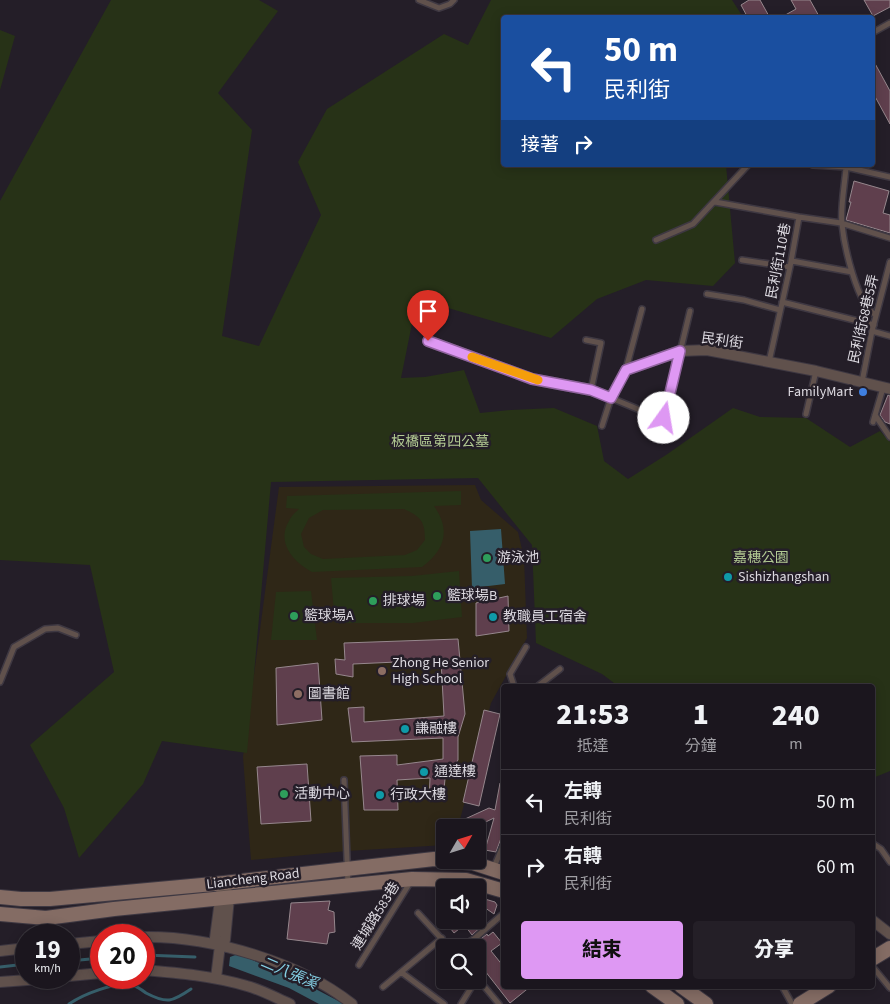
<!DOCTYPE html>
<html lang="zh-TW">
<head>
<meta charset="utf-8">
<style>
	:root { --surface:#1b161e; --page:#241f27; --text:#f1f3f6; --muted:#a09fa4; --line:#39353c; --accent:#de98f3 }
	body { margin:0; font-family:"Source Sans 3","Noto Sans TC",sans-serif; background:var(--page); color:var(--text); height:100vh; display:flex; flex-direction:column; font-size:19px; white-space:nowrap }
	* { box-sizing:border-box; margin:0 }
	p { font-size:16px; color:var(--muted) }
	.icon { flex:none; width:28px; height:28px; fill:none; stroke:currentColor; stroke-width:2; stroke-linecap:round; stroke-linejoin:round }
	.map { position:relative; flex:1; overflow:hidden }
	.sheet { position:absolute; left:501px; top:684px; width:374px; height:305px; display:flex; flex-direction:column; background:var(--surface); border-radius:5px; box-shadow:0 2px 12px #0003,0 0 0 1px var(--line) }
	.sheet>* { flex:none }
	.hud { position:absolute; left:501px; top:15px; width:374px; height:152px; border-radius:5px; box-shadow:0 2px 12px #0003,0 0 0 1px var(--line); background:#1a4fa0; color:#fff; overflow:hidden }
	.needle { width:32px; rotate:51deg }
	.tools { position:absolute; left:436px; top:819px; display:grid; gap:10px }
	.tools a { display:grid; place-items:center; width:50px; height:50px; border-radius:5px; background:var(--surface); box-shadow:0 2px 12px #0003,0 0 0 1px var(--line); font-size:25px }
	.speed { position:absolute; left:15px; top:924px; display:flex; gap:10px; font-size:25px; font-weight:700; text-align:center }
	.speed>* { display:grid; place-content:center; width:65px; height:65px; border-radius:50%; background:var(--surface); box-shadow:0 2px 12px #0003,0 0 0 1px var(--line); line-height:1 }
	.speed small { font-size:12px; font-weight:400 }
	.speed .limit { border:8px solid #d22; background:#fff; color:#111 }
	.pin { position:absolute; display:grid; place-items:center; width:42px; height:42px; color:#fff; margin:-51px -21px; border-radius:50% 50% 50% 0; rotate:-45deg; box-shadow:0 0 5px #0007 }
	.pin .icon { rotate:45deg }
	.me { position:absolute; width:55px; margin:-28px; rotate:13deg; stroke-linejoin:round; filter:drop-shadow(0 0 4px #0008) }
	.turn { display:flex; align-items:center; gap:18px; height:105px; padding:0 20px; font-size:22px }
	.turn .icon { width:65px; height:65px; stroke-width:2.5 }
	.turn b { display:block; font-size:35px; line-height:42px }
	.then { display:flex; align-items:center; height:48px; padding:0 20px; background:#0003; gap:10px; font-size:19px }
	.eta { display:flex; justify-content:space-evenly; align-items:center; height:85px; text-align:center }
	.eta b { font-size:30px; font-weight:800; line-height:35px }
	.action { display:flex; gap:10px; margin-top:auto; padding:10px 20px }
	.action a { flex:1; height:58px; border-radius:5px; background:var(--accent); color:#111; font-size:20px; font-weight:800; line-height:58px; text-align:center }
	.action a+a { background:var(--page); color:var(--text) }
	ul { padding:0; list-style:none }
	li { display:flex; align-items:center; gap:15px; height:65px; padding:0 20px; border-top:1px solid var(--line) }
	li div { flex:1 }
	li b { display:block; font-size:19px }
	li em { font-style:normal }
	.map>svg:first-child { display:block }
</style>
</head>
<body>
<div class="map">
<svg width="890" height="1004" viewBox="0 0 890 1004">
	<rect width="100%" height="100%" fill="#241e28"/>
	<path fill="#2f2717" d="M 475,485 L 481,500 L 518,532 L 524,558 L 527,638 L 491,703 L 458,827 L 445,828 L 445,845 L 347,851 L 251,860 L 243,757 L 279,487 Z"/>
	<path fill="#273217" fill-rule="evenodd" d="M 111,0 L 259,0 L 278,11 L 218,93 L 252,130 L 222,336 L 259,346 L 321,215 L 298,162 L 327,109 L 444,34 L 468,45 L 491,0 L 732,0 L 743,17 L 504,18 L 504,165 L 726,165 L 735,263 L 713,286 L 646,280 L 597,299 L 551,338 L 417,299 L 401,378 L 425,377 L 464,370 L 480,413 L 511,410 L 554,408 L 597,426 L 604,461 L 628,479 L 666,455 L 733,408 L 760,417 L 806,418 L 850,447 L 880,431 L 890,442 L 890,771 L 873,778 L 872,686 L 618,686 L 602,674 L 536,643 L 532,545 L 478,478 L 271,482 L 247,753 L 162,741 L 143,784 L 79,858 L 64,808 L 30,745 L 114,672 L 90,565 L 0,560 L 0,201 Z
		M 0,30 L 15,36 L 0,90 Z
		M 461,491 L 461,505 L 434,506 C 451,530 445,550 422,567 L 312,572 C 293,562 276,542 289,521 C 291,516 296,512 299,509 L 286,508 L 287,496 ZM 404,509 C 421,517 425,521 425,540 L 417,550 L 405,555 L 323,559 L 311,554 L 304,547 L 301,534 L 309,518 L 323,510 Z
		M 459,571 L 462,617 L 413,623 L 335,623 L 331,578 L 412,576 Z
		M 311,591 L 317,640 L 271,640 L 276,592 Z"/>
	<path fill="#365e6a" d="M 501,529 L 505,584 L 472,588 L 470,531 Z
		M 238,954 L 291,976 L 344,1004 L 319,1004 L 289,988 L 229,966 L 230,957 Z"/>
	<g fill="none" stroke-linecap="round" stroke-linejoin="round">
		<path stroke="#365e6a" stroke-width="3" d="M 144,955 L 195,957
			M 69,961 L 101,958
			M 0,967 L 26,964
			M 69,1004 C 82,995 116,981 132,985 C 136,986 142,990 146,993 C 167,1004 172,1002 191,989"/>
	</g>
	<path fill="#5f3f4d" stroke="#96878d" d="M 749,0 L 760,0 L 770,18 L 748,18 L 741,5 Z
		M 791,0 L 810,0 L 820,18 L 780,18 L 796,9 Z
		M 864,0 L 890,0 L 890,7 L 873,16 Z
		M 872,58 L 890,91 L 890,124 L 872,91 Z
		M 854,181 L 889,191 L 883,213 L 890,215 L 890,233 L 846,220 L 851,202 L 849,202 Z
		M 888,395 L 890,396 L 890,424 L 885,422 L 880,415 Z
		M 508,596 L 509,631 L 476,636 L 476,603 Z
		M 458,639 L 465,714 L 458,737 L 458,760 L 445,779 L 443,800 L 429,801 L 430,778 L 397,780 L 398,810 L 364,810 L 360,756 L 397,755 L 397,765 L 443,759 L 443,738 L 352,742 L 348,708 L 364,707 L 364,722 L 444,716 L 441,660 L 353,664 L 353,677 L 336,674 L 335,659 L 345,660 L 344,643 Z
		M 318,663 L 322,720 L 277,725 L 276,668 Z
		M 484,710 L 500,714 L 479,806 L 463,802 Z
		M 307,764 L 311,821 L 261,824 L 257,767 Z
		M 500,783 L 504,784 L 504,830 L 496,852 L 485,850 L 494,818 L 473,828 L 453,828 L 466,821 L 465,819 L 489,808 L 495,810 Z
		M 478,897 L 495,902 L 497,905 L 494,914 L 478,903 Z
		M 330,901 L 328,910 L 334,912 L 335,932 L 329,933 L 327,944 L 287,939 L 291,903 Z
		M 484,914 L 481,924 L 482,926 L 472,935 L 466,927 Z
		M 444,920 L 460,920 L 464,925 L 454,933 Z
		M 493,932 L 502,943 L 491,951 L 504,967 L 504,986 L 531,986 L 510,1003 L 478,962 L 478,947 L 479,945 L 477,942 L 487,934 L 488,936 Z"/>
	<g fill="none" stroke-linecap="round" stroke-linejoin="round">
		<defs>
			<path id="lane" d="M 419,0 L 439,8 L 450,4 L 454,0
				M 872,33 L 890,23
				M 813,165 L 846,167 L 890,177
				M 846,167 C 845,183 840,209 842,224 C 844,245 857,306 876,315
				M 715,202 L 799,217 L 790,267 L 769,362
				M 799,217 L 841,223 L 890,238
				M 656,240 L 693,224 L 748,165
				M 742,260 L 790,267
				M 792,261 L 852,272
				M 707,294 L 744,300 L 780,310
				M 782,302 L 874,325
				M 872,331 L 890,336
				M 586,340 L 601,343 L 591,390
				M 626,369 L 642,309
				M 862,382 L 872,331 L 890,262
				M 806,414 L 816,371
				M 875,415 L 890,437
				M 873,422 L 883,388
				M 602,426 L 611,398 L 640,410
				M 660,435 L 690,311
				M 0,682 L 14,647 L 45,629 L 58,628 L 76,635
				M 514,686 L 510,674 L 526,647
				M 538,686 L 560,669
				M 344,780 L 348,885
				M 872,843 L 881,849 L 890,862
				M 493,869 L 504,844
				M 418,913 L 450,948
				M 459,948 L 474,939 L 504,913
				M 359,965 L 411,881
				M 872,966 L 890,988
				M 401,972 L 444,1004
				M 478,979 L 499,1004
				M 782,986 L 792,1004
				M 383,987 L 442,938
				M 461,1004 L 476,980"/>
			<path id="street" d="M 428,341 L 532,379 L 591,390 L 611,398 L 626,370 L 680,351 L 707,350 L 816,371 L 890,389
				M 872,920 L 890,934
				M 144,937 C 211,936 299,962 352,1004
				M 69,944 L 101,941
				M 220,945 L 225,940 L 229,898 L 224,883
				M 220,945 L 215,938 L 221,893
				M 0,951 L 26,948
				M 144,970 C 179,973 213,976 247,986 C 262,990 276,998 290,1004
				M 69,976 L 101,973
				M 216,978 L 220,945
				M 0,982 L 54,978"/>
			<path id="secondary" d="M 0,897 L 21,899 L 50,899 L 224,883 L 434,859 L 473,863 L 504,873
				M 0,914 L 46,918 L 114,909 L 412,879 L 466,880 L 504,891
				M 872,959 L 890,948
				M 652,986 L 677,1004
				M 681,986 L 706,1004
				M 800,1004 L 829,986"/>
		</defs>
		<use href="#lane" stroke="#3e3842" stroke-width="8"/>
		<use href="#street" stroke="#3e3842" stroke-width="12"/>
		<use href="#secondary" stroke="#3e3842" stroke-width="16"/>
		<use href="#lane" stroke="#60514c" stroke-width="5"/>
		<use href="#street" stroke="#60514c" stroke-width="10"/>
		<use href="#secondary" stroke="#846c64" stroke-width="14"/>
	</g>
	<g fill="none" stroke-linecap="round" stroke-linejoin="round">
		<defs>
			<path id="route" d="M 428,341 L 532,379 L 591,390 L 611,398 L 626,370 L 680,351 L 664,418"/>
		</defs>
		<use href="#route" stroke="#90639e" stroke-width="12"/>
		<use href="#route" stroke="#de98f3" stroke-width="9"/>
		<path stroke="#f59e0b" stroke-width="9" d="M 472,357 L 538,380"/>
	</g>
	<circle fill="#3f7fe0" stroke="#241e28" stroke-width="2" cx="863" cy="392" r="5"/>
	<g fill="#2e9e5b" stroke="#241e28" stroke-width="2">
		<circle cx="487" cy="558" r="5"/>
		<circle cx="437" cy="596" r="5"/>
		<circle cx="373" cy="601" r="5"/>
		<circle cx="294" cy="616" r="5"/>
		<circle cx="284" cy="794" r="5"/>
	</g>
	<g fill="#0f9aa8" stroke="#241e28" stroke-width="2">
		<circle cx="728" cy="577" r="5"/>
		<circle cx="493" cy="617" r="5"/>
		<circle cx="405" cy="729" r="5"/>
		<circle cx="424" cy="772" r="5"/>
		<circle cx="380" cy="795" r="5"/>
	</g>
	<g fill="#8d6e63" stroke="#241e28" stroke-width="2">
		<circle cx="382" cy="671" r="5"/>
		<circle cx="298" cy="694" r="5"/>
	</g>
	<g text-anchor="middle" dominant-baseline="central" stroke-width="5" stroke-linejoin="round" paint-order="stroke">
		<g font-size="14" fill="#dddae1" stroke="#241e28">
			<text transform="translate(779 261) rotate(-79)">民利街110巷</text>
			<text transform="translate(864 319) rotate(-77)">民利街68巷5弄</text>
			<text transform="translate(722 341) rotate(8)">民利街</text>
			<text transform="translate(253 879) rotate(-7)">Liancheng Road</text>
			<text transform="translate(376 916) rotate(-58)">連城路583巷</text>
		</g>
		<g font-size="14" fill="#dddae1" stroke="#241e28" text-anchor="start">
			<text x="853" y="392" text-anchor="end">FamilyMart</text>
			<text x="497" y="558">游泳池</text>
			<text x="738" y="577">Sishizhangshan</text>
			<text x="447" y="596">籃球場B</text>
			<text x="383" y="601">排球場</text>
			<text x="304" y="616">籃球場A</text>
			<text x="503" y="617">教職員工宿舍</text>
			<text x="392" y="663">Zhong He Senior<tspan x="392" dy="16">High School</tspan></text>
			<text x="308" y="694">圖書館</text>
			<text x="415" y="729">謙融樓</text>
			<text x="434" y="772">通達樓</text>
			<text x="294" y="794">活動中心</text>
			<text x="390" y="795">行政大樓</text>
		</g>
		<g font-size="14" fill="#b2ca93" stroke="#241e28">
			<text x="440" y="442">板橋區第四公墓</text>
			<text x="761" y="558">嘉穗公園</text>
		</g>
		<g font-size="15" font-style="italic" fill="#85d0e5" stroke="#241e28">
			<text transform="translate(289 973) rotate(23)">二八張溪</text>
		</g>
	</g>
</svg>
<div class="tools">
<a><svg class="needle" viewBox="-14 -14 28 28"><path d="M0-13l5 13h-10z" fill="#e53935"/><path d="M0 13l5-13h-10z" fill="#a09fa4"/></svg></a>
<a><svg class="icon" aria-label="sound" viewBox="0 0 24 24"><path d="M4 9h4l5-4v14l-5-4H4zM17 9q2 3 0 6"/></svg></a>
<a><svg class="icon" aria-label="search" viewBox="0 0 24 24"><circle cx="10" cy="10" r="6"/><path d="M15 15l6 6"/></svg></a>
</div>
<div class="speed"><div>19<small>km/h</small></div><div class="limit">20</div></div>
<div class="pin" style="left:428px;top:341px;background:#d93025"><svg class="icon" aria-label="arrive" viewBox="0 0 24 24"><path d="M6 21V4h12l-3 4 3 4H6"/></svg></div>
<svg class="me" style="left:664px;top:418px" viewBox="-20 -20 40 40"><circle r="19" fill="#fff"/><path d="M0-13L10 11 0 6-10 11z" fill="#de98f3"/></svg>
<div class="hud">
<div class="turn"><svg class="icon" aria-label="left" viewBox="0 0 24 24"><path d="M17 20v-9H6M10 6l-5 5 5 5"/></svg><div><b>50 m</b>民利街</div></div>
<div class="then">接著<svg class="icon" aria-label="right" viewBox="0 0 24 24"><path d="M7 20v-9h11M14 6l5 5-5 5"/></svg></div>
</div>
<section class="sheet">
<div class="eta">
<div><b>21:53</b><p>抵達</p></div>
<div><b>1</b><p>分鐘</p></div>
<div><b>240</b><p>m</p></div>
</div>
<ul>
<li><svg class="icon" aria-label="left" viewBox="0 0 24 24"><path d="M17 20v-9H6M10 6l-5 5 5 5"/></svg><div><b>左轉</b><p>民利街</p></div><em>50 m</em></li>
<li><svg class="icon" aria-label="right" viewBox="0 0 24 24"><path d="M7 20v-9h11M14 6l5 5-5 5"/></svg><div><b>右轉</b><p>民利街</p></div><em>60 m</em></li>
</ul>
<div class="action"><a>結束</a><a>分享</a></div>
</section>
</div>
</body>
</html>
